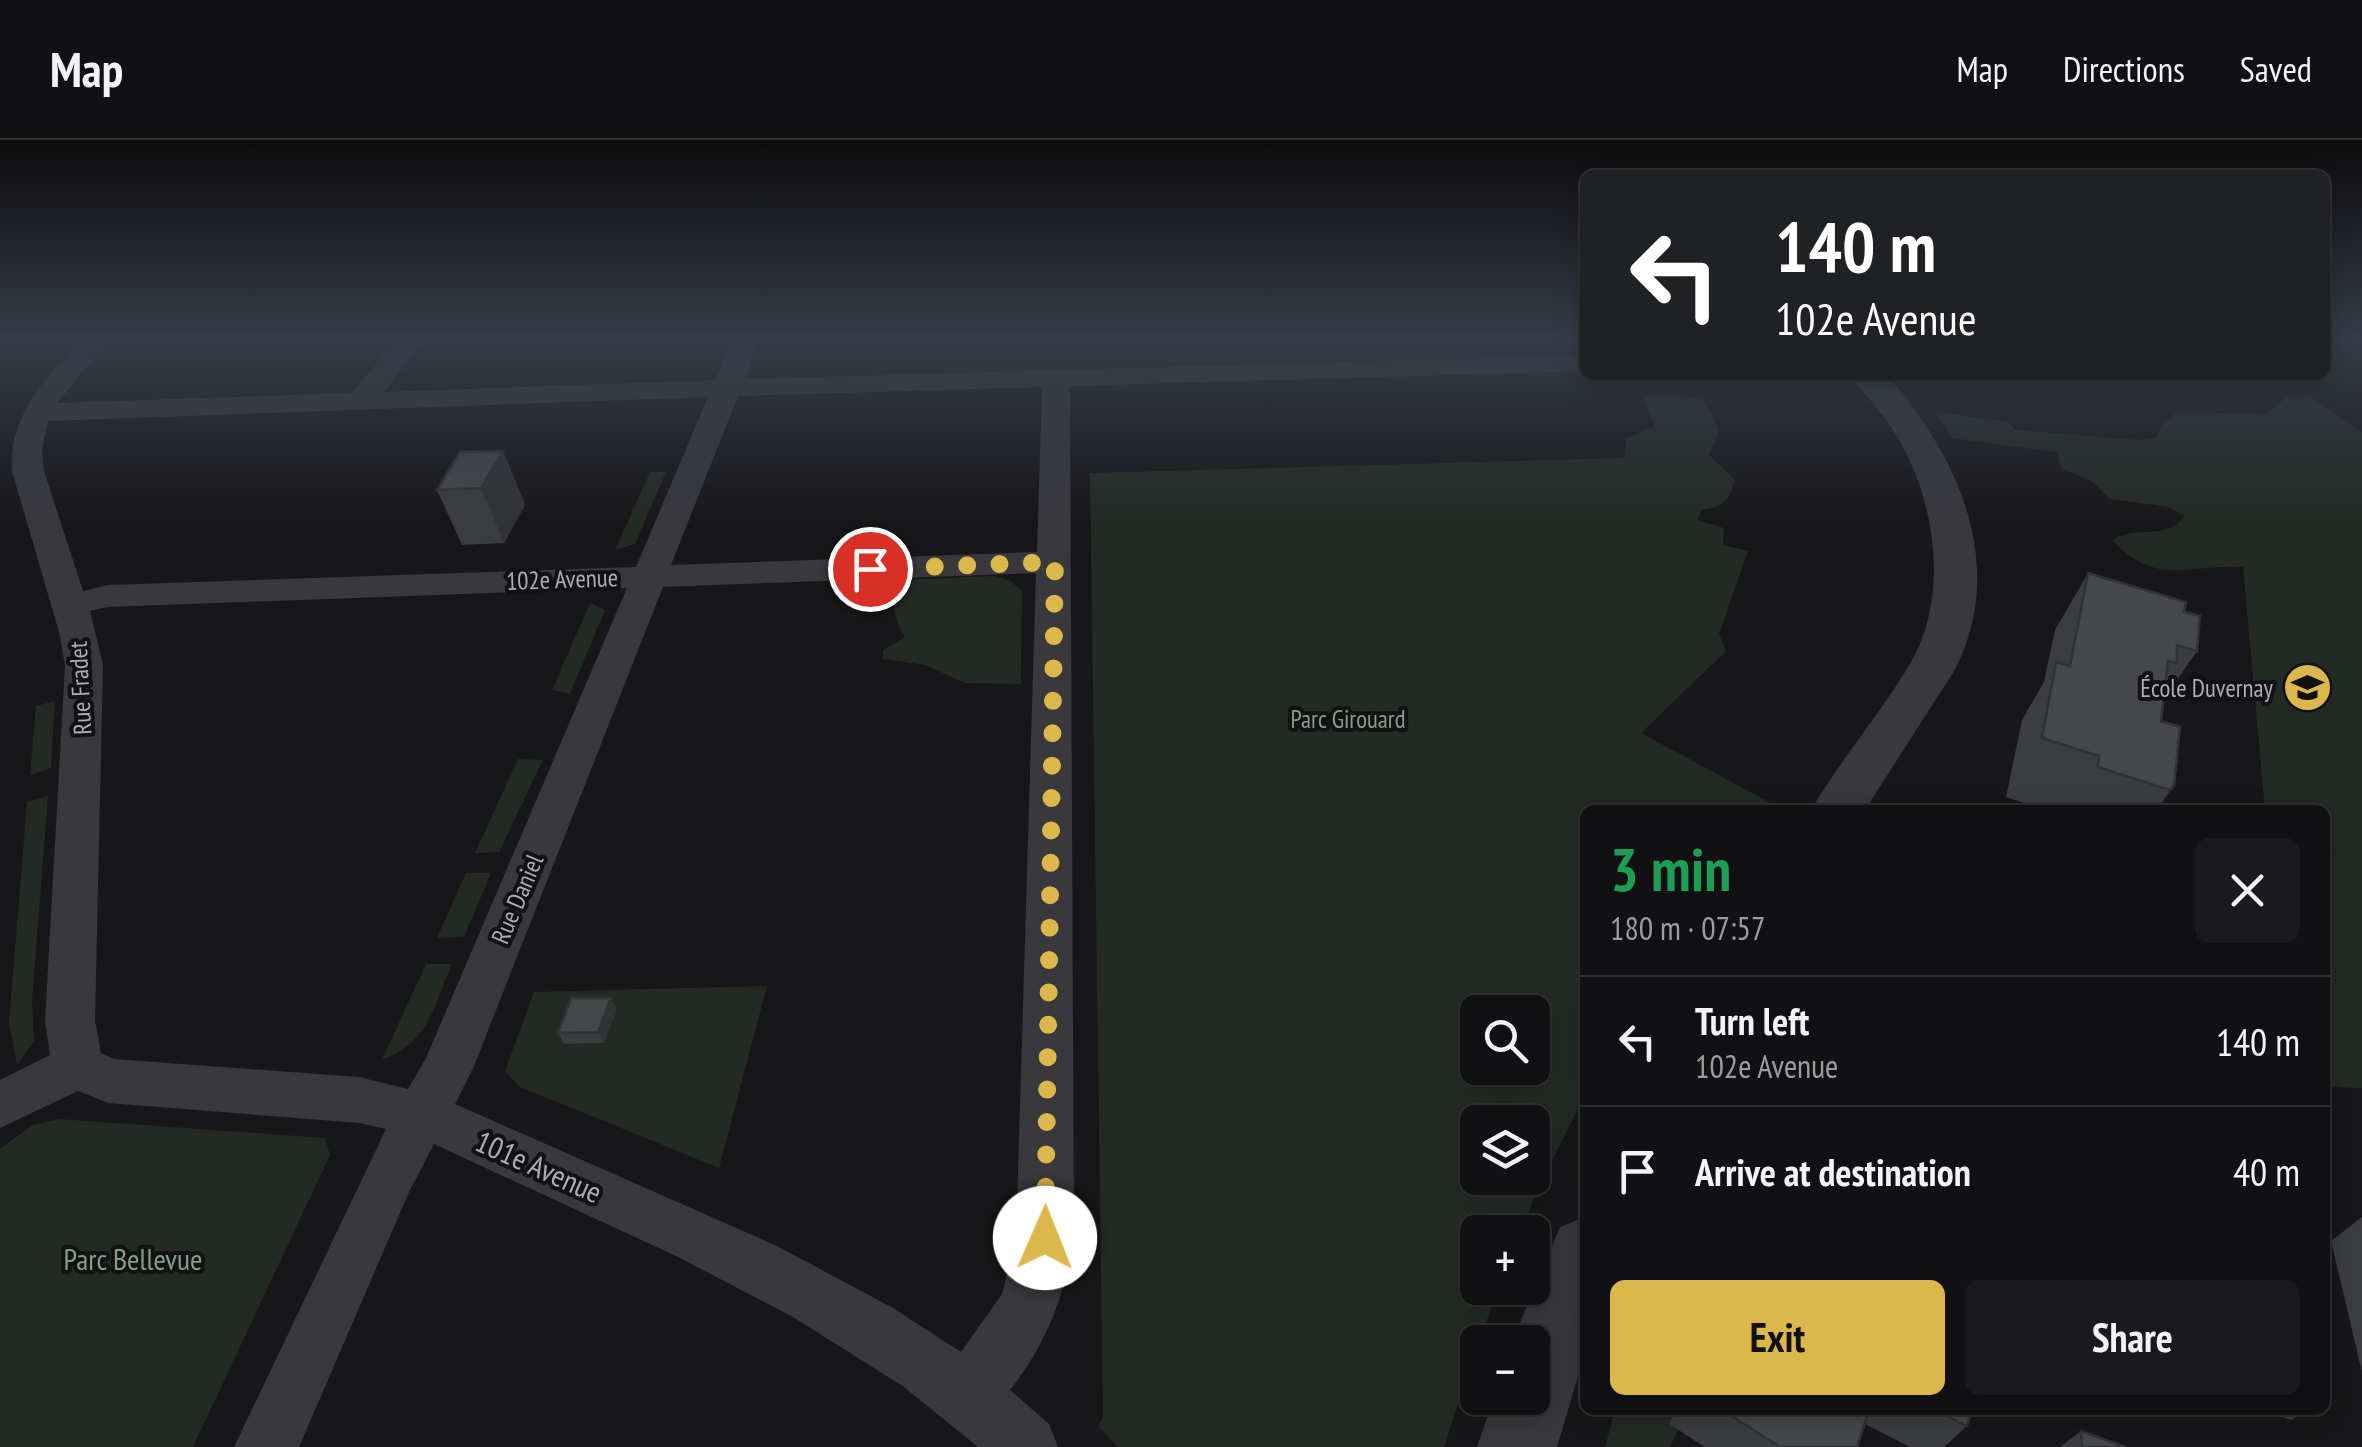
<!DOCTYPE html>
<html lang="en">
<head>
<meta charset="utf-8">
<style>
	:root { --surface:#111012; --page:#1a191b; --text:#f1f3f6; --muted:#9c9d9f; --line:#303032; --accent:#dcb74b }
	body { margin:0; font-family:"PT Sans Narrow",sans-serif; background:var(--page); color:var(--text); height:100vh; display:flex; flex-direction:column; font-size:38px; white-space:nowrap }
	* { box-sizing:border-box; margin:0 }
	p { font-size:32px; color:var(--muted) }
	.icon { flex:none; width:55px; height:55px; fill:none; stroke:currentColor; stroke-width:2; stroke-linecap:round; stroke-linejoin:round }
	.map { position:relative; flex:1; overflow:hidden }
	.drawer { position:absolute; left:1580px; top:665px; width:750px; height:610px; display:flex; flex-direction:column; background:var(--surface); border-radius:15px; box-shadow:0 5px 25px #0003,0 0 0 2px var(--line) }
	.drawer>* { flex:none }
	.hud { position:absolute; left:1580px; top:30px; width:750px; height:210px; border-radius:15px; box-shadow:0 5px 25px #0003,0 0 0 2px var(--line); background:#202124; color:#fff; overflow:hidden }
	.tools { position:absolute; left:1460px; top:855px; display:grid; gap:20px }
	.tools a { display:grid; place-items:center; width:90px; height:90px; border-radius:15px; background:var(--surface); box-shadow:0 5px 25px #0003,0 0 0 2px var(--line); font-size:50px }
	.pin { position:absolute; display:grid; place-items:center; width:85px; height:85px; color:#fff; margin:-42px; border:5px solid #fff; border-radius:50%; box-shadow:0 2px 10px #0007 }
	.me { position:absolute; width:110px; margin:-55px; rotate:1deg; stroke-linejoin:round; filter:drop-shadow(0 0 8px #0008) }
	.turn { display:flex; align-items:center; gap:35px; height:210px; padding:0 30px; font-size:45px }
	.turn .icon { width:130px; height:130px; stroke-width:2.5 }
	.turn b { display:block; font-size:70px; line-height:85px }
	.round { display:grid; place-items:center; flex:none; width:105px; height:105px; border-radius:15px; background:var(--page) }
	.summary { display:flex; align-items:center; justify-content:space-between; height:170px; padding:0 30px }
	h1 { font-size:60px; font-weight:800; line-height:75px; color:#1e9e55 }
	.primary-button { display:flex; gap:20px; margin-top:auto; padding:20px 30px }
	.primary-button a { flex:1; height:115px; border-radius:15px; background:var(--accent); color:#111; font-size:40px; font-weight:800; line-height:115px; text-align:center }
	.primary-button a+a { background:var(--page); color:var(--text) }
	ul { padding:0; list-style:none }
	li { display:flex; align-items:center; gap:30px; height:130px; padding:0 30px; border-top:2px solid var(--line) }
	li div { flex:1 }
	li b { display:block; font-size:38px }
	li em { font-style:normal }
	header { display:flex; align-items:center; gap:60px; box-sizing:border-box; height:140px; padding:0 50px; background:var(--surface); border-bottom:2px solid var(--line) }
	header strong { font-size:48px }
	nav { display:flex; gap:55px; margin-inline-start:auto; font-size:35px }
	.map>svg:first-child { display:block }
</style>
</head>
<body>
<header>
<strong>Map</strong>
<nav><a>Map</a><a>Directions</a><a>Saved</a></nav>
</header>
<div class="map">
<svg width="2362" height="1307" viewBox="0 0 2362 1307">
	<rect width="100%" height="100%" fill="#171618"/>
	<path fill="#232a24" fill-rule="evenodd" d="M 1668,255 L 1704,259 L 1719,291 L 1709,315 L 1735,340 C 1730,360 1722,367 1702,370 L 1697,380 L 1724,388 L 1723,405 L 1748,411 L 1719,494 L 1726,511 L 1641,593 L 1778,667 L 1585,670 L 1585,955 L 1538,1048 L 1521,1092 L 1478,1092 L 1478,1148 L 1500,1148 L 1478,1202 L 1444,1307 L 1118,1307 L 1098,1286 L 1103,1277 L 1090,333 L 1624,318 L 1626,298 L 1655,287 L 1643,256 ZM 1478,872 L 1532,872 L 1532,928 L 1478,928 ZM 1478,982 L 1532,982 L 1532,1038 L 1478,1038 Z
		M 2309,256 L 2362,292 L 2362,948 L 2325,947 L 2325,714 L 2334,711 L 2325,703 L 2325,670 L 2265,670 L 2243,427 C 2186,424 2159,448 2112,400 C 2133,385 2168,401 2184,376 L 2169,367 L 2110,359 L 2093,342 L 2061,328 L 2057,312 L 1952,298 L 1935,272 L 2008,282 L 2015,290 L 2140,300 L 2156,298 L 2162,285 L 2177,272 L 2267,274 L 2287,257 Z
		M 650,332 L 666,332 L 635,404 L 615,410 Z
		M 994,436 L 1009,440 L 1022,451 L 1021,544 L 965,543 L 925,525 L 883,519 L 883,510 L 905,497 C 892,475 891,463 900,440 Z
		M 590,463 L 605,470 L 570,554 L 552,550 Z
		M 55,561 L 51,628 L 30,635 L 36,566 Z
		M 518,619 L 543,620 L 499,712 L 475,713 Z
		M 48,656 L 32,860 L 34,901 L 17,925 L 9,883 L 27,662 Z
		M 466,733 L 491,733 L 464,797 L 437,798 Z
		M 426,824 L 452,824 C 434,866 428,904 382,920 Z
		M 767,846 L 719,1028 L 520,947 L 505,931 L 534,852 Z
		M 59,979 L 325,998 L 330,1015 L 193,1307 L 0,1307 L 0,1009 L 33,985 Z
		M 1615,1270 L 1675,1270 L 1669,1284 L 1678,1290 L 1670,1307 L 1605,1307 Z"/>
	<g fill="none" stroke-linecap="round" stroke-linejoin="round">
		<path fill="#38383d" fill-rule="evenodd" d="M 80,201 L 108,201 L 57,263 L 352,253 L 395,201 L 423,201 L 384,252 L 716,240 L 732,201 L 759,201 L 745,239 L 1585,215 L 1585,231 L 1070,246 L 1074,1098 C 1065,1155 1046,1205 1010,1250 L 1049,1284 L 1058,1307 L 978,1307 L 904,1247 L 793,1177 L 676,1116 L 434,1004 L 409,1052 L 299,1307 L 234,1307 L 386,989 L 359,983 L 108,963 L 78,951 L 0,988 L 0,940 L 50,915 L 45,881 L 65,525 L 59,492 L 12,331 C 9,275 44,240 80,201 ZM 1042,247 L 1037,412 L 671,425 L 738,256 ZM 708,257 L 636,427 L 108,445 L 83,451 L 44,331 L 42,311 L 48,281 ZM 1036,433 L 1016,1098 L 1002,1154 L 961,1212 L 893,1168 L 777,1106 L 455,964 L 474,926 L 663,447 ZM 627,448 L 426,918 L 408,949 L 359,937 L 114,919 L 101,913 L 95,881 L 103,525 L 90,471 L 108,467 Z"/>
		<path fill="#38383d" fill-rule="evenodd" d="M 1851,235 L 1887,235 C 1955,312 2006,419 1959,521 C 1952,537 1940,552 1931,567 C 1909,601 1887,636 1865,670 L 1811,670 C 1841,619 1880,574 1910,524 C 1949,458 1936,366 1901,303 C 1887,278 1867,258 1851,235 Z
			M 1585,1077 L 1585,1213 L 1557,1307 L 1477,1307 L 1494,1258 L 1532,1258 L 1532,1202 L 1512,1202 L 1560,1087 Z"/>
	</g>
	<path fill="#3c3d40" d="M 503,311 L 525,365 L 504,403 L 462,405 L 437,350 Z
		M 2088,433 L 2184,472 L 2197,511 L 2163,560 L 2161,581 L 2174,646 L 2156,670 L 2046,670 L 2006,657 L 2022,580 L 2044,542 L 2055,490 Z
		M 617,869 L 604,903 L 564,904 L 558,893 Z
		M 2362,1077 L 2362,1232 L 2331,1101 Z
		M 1676,1270 L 1972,1270 L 1967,1286 L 1944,1307 L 1910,1307 L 1865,1284 L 1857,1307 L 1705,1307 L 1669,1284 Z
		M 2263,1270 L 2306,1270 L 2306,1271 L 2291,1280 Z
		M 2081,1291 L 2125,1307 L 2060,1307 Z"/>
	<path fill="#313234" d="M 503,311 L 525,365 L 504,403 L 481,348 Z
		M 2174,646 L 2156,670 L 2155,670 L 2170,650 Z
		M 611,858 L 617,869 L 604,903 L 598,892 Z"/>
	<path fill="#46474a" stroke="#313234" stroke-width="2.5" d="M 503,311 L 481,348 L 437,350 L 460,312 Z
		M 2088,433 L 2186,462 L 2184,472 L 2200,476 L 2197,511 L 2177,505 L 2177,523 L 2168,521 L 2161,581 L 2180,587 L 2174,646 L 2170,650 L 2098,627 L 2099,616 L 2042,598 L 2056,522 L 2070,526 Z
		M 571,858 L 611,858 L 598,892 L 558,893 Z
		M 1722,1270 L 1869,1270 L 1857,1307 L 1780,1307 Z
		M 1935,1270 L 1972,1270 L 1967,1286 Z
		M 2081,1291 L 2125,1307 L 2082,1307 Z"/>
	<linearGradient id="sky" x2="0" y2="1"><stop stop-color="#0d0c0d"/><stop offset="0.52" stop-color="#363c48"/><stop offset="1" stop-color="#363c48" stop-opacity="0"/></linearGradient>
	<rect width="2362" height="384" fill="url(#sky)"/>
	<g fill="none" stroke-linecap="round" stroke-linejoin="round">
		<path stroke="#dcb74b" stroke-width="18" stroke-dasharray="0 32.4" d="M 870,429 L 1055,422 L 1045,1098"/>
	</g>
	<defs>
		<symbol id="school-disc" viewBox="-11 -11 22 22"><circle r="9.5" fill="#dcb74b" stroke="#121113"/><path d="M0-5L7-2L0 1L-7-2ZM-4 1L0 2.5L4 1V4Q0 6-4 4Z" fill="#111"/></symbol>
	</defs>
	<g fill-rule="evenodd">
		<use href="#school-disc" x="2280" y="520" width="55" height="55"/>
	</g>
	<g text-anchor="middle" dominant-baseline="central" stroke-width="8" stroke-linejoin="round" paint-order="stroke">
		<g font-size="25" fill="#aaadb6" stroke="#121113">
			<text transform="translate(562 439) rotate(-2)">102e Avenue</text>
			<text transform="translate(80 548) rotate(-93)">Rue Fradet</text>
			<text transform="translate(517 759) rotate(-67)">Rue Daniel</text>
		</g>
		<g font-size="25" fill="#aaadb6" stroke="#121113" text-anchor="end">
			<text x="2273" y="548">École Duvernay</text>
		</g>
		<g font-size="25" fill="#839f87" stroke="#121113">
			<text x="1348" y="579">Parc Girouard</text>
		</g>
		<g font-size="30" fill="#aaadb6" stroke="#121113">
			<text transform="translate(539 1026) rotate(24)">101e Avenue</text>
		</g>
		<g font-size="30" fill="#839f87" stroke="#121113">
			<text x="133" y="1118">Parc Bellevue</text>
		</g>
	</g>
</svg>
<div class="tools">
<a><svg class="icon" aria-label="search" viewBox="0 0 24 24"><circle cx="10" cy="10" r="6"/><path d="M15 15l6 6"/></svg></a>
<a><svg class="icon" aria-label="layers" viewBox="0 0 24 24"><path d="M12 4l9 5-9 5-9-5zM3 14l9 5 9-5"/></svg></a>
<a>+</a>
<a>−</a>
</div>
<div class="pin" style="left:870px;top:429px;background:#d93025"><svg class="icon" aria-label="arrive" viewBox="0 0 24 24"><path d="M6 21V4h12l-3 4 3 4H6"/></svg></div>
<svg class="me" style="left:1045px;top:1098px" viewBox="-20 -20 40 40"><circle r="19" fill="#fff"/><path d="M0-13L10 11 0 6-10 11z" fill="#dcb74b"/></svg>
<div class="hud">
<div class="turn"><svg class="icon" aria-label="left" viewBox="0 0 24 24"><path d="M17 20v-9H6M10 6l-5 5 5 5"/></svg><div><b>140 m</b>102e Avenue</div></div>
</div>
<section class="drawer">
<div class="summary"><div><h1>3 min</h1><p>180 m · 07:57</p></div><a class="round"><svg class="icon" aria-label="close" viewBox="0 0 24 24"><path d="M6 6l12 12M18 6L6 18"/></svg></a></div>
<ul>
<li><svg class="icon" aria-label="left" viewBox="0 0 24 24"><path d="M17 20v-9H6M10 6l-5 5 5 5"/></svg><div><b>Turn left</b><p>102e Avenue</p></div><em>140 m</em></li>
<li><svg class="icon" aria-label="arrive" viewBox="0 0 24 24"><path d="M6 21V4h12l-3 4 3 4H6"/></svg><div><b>Arrive at destination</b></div><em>40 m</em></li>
</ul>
<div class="primary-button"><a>Exit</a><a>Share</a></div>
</section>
</div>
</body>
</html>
